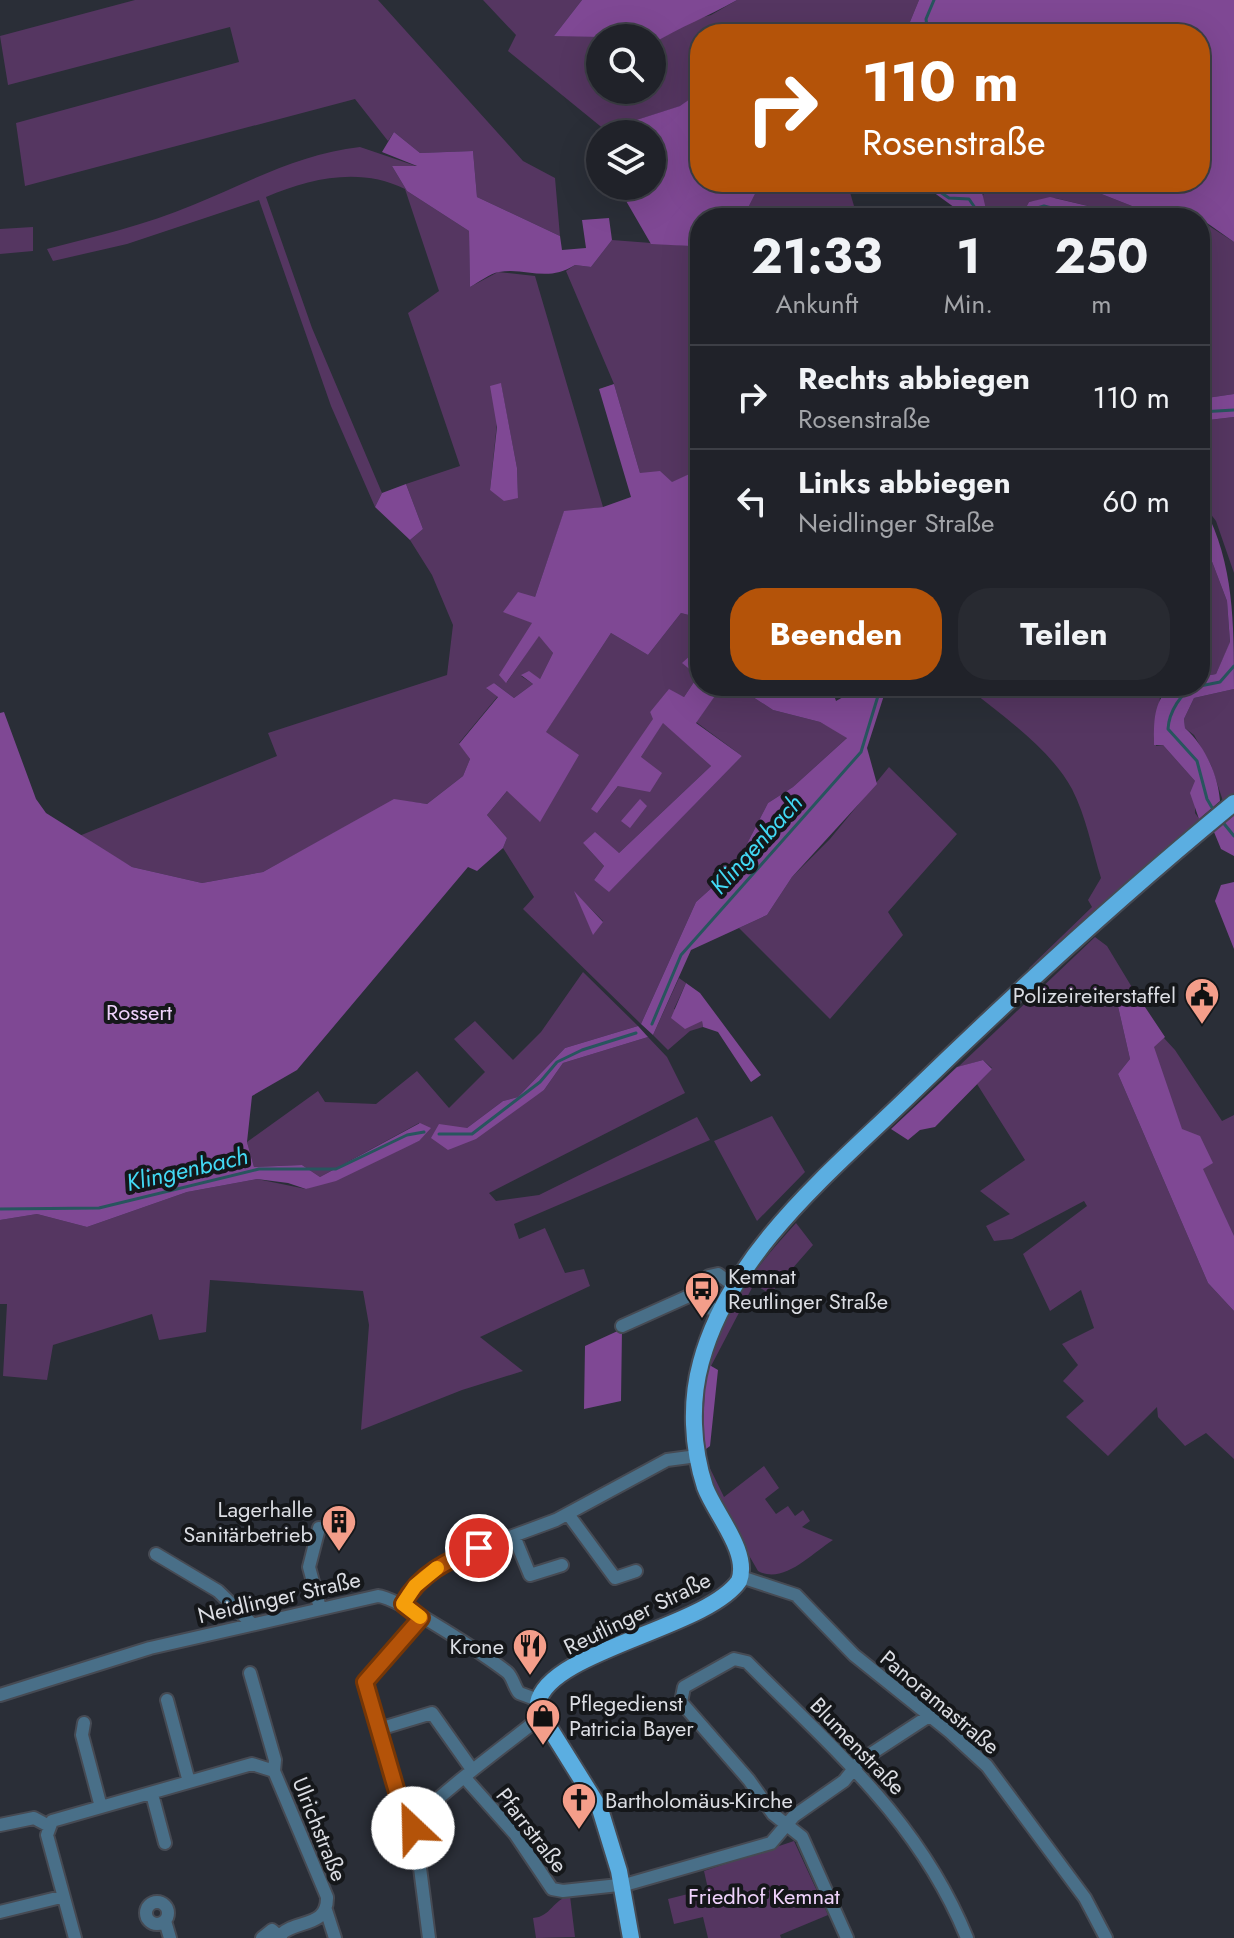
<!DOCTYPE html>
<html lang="de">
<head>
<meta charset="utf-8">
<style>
	:root { --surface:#202229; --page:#282a31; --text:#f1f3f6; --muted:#a2a4a8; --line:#3d3f46; --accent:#b45309 }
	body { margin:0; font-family:Jost,sans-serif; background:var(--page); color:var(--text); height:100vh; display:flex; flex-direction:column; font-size:30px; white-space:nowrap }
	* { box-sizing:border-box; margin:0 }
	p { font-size:26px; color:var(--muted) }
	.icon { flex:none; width:44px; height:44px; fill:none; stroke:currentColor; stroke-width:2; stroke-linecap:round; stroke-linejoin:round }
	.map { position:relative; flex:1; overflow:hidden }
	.drawer { position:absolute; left:690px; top:208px; width:520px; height:488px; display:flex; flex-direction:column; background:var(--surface); border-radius:32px; box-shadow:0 8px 32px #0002,0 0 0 2px var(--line) }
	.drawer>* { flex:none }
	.guide { position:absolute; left:690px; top:24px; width:520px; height:168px; border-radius:32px; box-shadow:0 8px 32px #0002,0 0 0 2px var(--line); background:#b45309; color:#fff; overflow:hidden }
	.tools { position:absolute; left:586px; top:24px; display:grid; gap:16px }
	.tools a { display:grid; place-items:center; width:80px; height:80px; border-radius:50%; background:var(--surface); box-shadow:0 8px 32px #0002,0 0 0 2px var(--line); font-size:40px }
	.pin { position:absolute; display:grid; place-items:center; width:68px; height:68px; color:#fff; margin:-34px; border:4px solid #fff; border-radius:50%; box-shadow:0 2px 8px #0007 }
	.me { position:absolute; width:88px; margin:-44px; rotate:336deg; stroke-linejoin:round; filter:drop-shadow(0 0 6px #0008) }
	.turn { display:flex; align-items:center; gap:28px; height:168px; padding:0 40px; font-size:36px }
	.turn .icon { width:104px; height:104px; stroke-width:2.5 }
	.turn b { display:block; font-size:56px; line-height:68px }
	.eta { display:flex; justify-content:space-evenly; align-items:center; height:136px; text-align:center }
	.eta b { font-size:48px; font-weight:700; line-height:56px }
	.cta { display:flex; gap:16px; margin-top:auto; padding:16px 40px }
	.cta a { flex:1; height:92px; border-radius:32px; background:var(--accent); color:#fff; font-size:32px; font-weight:700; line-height:92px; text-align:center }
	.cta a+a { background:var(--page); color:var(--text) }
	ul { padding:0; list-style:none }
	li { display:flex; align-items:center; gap:24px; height:104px; padding:0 40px; border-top:2px solid var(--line) }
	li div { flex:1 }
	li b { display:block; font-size:30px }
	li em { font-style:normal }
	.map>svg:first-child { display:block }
</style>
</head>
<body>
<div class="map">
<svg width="1234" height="1938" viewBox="0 0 1234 1938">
	<rect width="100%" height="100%" fill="#2a2e37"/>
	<path fill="#553661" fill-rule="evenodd" d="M 135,0 L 378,0 L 523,161 L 555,178 L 560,236 L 477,197 L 473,151 L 420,153 L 394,132 L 388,141 L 355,99 L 25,186 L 16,123 L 239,62 L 230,27 L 8,85 L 0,36 Z
		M 483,0 L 582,0 L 554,36 L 597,34 L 601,38 L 600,90 L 652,90 L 652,44 L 690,21 L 711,15 L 737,0 L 919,0 L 905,34 L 798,34 L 778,29 L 770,34 L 700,34 L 700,92 L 681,106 L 605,130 L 508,51 L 516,35 Z
		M 360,147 L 422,168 L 392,166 L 407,191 L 469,231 L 470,287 L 498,272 L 535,276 L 603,507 L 564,512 L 535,597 L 504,611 L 533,623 L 507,682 L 539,635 L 553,653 L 540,679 L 521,676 L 533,684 L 514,698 L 494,683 L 487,689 L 498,696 L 459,743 L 470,759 L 463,776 L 427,804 L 394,800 L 263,872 L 202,883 L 132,867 L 79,836 L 277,756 L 268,733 L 447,675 L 453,625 L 432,575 L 410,540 L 423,529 L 406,484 L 460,466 L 408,313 L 439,291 L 405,189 C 360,167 311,178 266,197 L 312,328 L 382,493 L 375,507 L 331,406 L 259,200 L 127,244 L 53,261 L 47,249 C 96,236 146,225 193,205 C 249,182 299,154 360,147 ZM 501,384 L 517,468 L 518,498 L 490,490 Z
		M 761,182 L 847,182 L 854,206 L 814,218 L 743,218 Z
		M 947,182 L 1071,182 L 1137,208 L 1196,218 L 1108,218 L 1088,206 L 1055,198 L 1029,202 L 1020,218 L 988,218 L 981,201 L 984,193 L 981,188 Z
		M 1200,220 L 1234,242 L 1234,394 L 1200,399 Z
		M 33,227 L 33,251 L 0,254 L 0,229 Z
		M 612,240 L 690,246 L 700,258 L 700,469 L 671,483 L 640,473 L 614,384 L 566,271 L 575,265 L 591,267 Z
		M 1234,417 L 1234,573 L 1216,521 L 1200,500 L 1200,421 Z
		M 1200,530 L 1227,601 L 1230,643 L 1216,674 L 1200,677 Z
		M 681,613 L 700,618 L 700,661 L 692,655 L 698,676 L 684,697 L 669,690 L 650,712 L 654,719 L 597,813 L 641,757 L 663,722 L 711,766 L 619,853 L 583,843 L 604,866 L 594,880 L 609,891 L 742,756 L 696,722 L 722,686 L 736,686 L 773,710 L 820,722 L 848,737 L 793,787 L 768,803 L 735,867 L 696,902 L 641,1024 L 523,909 L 534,897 L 503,848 L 507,838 L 487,815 L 508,790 L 539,821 L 545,733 L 611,633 L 648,655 ZM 576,894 L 603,921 L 593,934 Z
		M 966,686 L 1171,686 L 1160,696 L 1156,746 L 1163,745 L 1195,781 L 1195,813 L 1202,823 L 1111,896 L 1033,971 L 1029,968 L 1092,907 L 1088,900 L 1101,878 C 1092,849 1086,816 1072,789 C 1049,747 1002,716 966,686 Z
		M 1234,689 L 1234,796 L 1224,804 L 1211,765 L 1194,735 L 1185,728 L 1184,719 L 1194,698 Z
		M 889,767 L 957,834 L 888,912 L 903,935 L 830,1019 L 739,928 L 767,915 L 792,877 L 830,839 Z
		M 1095,937 L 1107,946 L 1133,989 L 1117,1002 L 1130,1059 L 1118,1074 L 1208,1283 L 1234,1311 L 1234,1459 L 1206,1433 L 1185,1446 L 1158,1417 L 1157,1407 L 1108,1456 L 1066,1417 L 1084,1401 L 1063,1381 L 1078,1365 L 1062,1344 L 1094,1328 L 1081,1290 L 1050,1311 L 1023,1254 L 1087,1206 L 1084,1201 L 1012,1239 L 994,1241 L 986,1226 L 1010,1214 L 980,1191 L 1025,1160 L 977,1084 L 992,1068 L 983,1060 L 958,1067 Z
		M 583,972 L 638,1026 L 565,1048 L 518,1097 L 503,1101 L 467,1128 L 448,1150 L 544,1090 L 563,1063 L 648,1037 L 667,1057 L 685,1093 L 489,1193 L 496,1201 L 539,1195 L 697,1117 L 710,1140 L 514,1224 L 519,1239 L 545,1228 L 565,1273 L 584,1269 L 590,1286 L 480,1337 L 523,1371 L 462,1390 L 361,1430 L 369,1325 L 363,1291 L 210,1280 L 206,1332 L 159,1340 L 152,1314 L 53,1345 L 47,1380 L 3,1376 L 7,1304 L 0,1304 L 0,1220 L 37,1214 L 87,1227 L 187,1192 L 257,1179 L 306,1189 L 419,1141 L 419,1123 L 320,1177 L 302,1165 L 254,1167 L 247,1142 L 318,1091 L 325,1102 L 376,1104 L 417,1071 L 449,1108 L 485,1072 L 454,1039 L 475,1021 L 513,1060 L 541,1032 Z
		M 679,978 L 686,983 L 674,1009 L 702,1021 L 703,1027 L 690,1031 L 668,1050 L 653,1035 Z
		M 1130,1001 L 1175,1050 L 1222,1121 L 1234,1115 L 1234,1298 Z
		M 772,1116 L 805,1172 L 757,1221 L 714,1141 Z
		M 796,1223 L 813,1245 L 770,1294 L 754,1284 L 710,1368 L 706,1363 C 727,1304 755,1268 796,1223 Z
		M 702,1452 L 724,1497 L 764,1466 L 779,1488 L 765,1499 L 776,1514 L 788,1506 L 795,1516 L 803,1510 L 810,1521 L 802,1527 L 833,1540 C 811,1554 783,1585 758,1571 L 721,1507 Z
		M 794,1841 L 828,1915 L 780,1935 L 781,1938 L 708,1938 L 703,1917 L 674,1924 L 668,1899 L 708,1889 L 704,1871 Z
		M 570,1896 L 575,1937 L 536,1938 L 533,1918 C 551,1917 553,1899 570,1896 Z"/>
	<path fill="#7f4894" d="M 582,0 L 737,0 C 709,16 680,27 652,44 L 652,38 L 554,36 Z
		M 919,0 L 1234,0 L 1234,242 L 1200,218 L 1137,208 L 1071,182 L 1200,182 L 1200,34 L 905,34 Z
		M 700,92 L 700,182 L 761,182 L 743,218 L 700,218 L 700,258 L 690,246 L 651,244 L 618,187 L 652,186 L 652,134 L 606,134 L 605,130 L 680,106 Z
		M 394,132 L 420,153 L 473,151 L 477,197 L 560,236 L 562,250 L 586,248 L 582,220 L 609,218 L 612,240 L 591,267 L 575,265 C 547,283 526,267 499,272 C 490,273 478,283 470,287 L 469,231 L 407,191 L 392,166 L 417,166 L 382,152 Z
		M 900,182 L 947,182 L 981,188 L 988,218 L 969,218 L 922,184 L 902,187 Z
		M 1050,197 L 1088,206 L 1108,218 L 1064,218 L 1047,214 L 1043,218 L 1020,218 L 1029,202 Z
		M 854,206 L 848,218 L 814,218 Z
		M 501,383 L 517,468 L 518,498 L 504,501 L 490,490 L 497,427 L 490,386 Z
		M 614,384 L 640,473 L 660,471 L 672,482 L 700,469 L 700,544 L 694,549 L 700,558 L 700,618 L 681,613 L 648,655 L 611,633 L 546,732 L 579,755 L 540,822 L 507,791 L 487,815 L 507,838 L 503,848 L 477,871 L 468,867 L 297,1070 L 252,1096 L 247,1142 L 254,1167 L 302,1165 L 320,1177 L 420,1123 L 431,1128 L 419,1141 L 336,1181 L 306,1189 L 288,1183 L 257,1179 L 187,1192 L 87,1227 L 37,1214 L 0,1220 L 0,713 L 4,712 L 36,799 L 46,813 L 132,867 L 202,883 L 263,872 L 394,799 L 427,804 L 463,776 L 470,759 L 459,744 L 498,697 L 486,688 L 494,683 L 514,698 L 533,684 L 521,675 L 529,671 L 540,679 L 553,653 L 539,636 L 506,683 L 499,675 L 532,623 L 503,612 L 518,592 L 535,597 L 564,511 L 603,507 L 631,497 L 599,389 Z
		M 1234,394 L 1234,417 L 1200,421 L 1200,399 Z
		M 406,484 L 423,529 L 410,540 L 375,507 L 382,493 Z
		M 1200,500 C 1234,558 1234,620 1234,689 L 1194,698 L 1184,719 L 1185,728 C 1205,746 1218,775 1220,801 L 1199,819 L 1190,793 L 1195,781 L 1163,745 L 1154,745 C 1154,722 1153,702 1171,686 L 1200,686 L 1200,677 L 1216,674 L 1230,642 L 1227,601 L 1200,530 Z
		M 692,654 L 700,661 L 700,686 L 722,686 L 696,723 L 742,756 L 609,892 L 594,880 L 604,866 L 583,843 L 595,832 L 619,853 L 711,766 L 663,723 L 641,757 L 662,773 L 650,792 L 618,786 L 597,813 L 591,809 L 653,719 L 650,712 L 669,689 L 684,697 L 698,676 L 682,663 Z
		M 736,686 L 831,686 L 836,701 L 863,686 L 887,686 L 867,748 L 877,784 L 792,877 L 767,915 L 691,950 L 653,1035 L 641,1024 L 696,902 L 735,867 L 768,803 L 793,787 L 847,738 L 820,722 L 773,710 Z
		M 640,799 L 647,806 L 630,828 L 621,821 Z
		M 1234,814 L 1234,856 L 1221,849 L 1214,832 Z
		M 1234,882 L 1234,949 L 1215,901 L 1221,885 Z
		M 574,891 L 603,922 L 593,935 Z
		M 686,983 L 700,993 L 761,1075 L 751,1082 L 718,1032 L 703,1027 L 702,1021 L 685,1029 L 671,1018 Z
		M 1133,989 L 1165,1037 L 1154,1047 L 1182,1129 L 1200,1136 L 1213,1163 L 1203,1169 L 1234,1236 L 1234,1311 L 1208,1283 L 1118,1074 L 1130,1059 L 1117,1002 Z
		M 638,1026 L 648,1037 L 563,1063 L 544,1090 L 476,1139 L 448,1150 L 431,1138 L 439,1124 L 467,1128 L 503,1101 L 518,1097 L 565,1048 Z
		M 983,1060 L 992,1069 L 935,1127 L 920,1130 L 908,1140 L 891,1129 L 957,1067 Z
		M 622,1329 L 621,1401 L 584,1409 L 585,1346 Z
		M 706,1363 L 718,1370 L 710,1446 L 702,1452 Z"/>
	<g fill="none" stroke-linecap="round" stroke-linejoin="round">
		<path stroke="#28555e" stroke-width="3" d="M 928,34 L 926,19 L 934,0
			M 925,182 L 949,198 L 969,199 L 982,218
			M 1029,218 L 1034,209 L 1044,206 L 1090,218
			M 1200,412 L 1234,410
			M 1196,686 C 1181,692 1169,712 1168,729 L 1197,761 L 1207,799 L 1214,811
			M 1200,686 L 1220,682 L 1234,666
			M 1221,820 L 1234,836
			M 652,1024 L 681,955 L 861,752 L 881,686
			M 439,1134 L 472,1134 L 540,1082 L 557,1062 L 582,1050 L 636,1033
			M 0,1209 L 99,1208 L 259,1169 L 336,1169 L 407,1135 L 424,1132"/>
		<defs>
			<path id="minor" d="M 718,1316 L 703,1299 L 701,1284 L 709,1276 L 718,1274 L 734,1286
				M 622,1326 L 700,1291
				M 568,1514 L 615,1578 L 636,1571
				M 319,1528 L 309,1567 L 320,1608
				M 514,1536 L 530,1575 L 562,1565
				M 156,1554 L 218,1591 L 252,1624
				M 741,1577 L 796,1595 L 854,1655 L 950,1732 L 987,1766 L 1085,1898 L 1106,1938
				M 403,1604 L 421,1580 L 456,1557 L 556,1520 L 667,1460 L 697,1456
				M 421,1618 L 364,1684 L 397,1792 L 414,1821 L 429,1938
				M 250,1673 L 275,1760 L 274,1771 L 327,1897 C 328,1928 296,1919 280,1935
				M 0,1695 L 150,1648 L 378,1596 C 397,1597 489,1658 507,1672 C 513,1677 514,1687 519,1693 L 538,1700
				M 167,1700 L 189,1782
				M 84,1723 L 82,1735 L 101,1807
				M 379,1729 L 432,1713 L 471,1768
				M 465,1778 L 515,1834 L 552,1889 L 563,1891 L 628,1884 L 771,1843 L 794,1816 L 844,1781 L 860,1761 L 929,1716
				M 152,1794 L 165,1843
				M 414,1821 C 454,1782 498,1751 542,1716
				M 0,1825 L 34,1818 L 49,1826
				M146 1913a11 11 0 1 1 22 0a11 11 0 1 1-22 0Z
				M 326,1910 L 335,1938
				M 0,1912 L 61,1897
				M 165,1921 L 170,1938
				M 75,1938 L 47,1835 L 52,1821 L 252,1764 L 274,1771
				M 262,1938 L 272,1930 L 281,1938
				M 847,1938 L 802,1837 L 773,1814 L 749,1780 L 681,1702 L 684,1687 L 734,1659 L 747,1662 C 834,1750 919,1820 967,1938"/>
			<path id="major" d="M 631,1938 L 619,1871 L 600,1809 L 542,1716 L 538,1703 C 548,1651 707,1628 739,1581 C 750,1552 715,1514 705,1487 C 692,1447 690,1402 701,1362 C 731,1251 832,1171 911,1094 C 1015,993 1122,895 1234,803"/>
		</defs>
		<use href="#minor" stroke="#464a53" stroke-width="16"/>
		<use href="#major" stroke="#464a53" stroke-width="20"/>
		<use href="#minor" stroke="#496f88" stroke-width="12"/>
		<use href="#major" stroke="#5baee1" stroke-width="16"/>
	</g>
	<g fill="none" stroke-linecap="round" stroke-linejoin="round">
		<defs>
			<path id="route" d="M 413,1828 L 414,1821 L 397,1792 L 365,1682 L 421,1618 L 403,1604 C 419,1574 448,1560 479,1548"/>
		</defs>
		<use href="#route" stroke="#753606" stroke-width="20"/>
		<use href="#route" stroke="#b45309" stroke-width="14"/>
		<path stroke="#f59e0b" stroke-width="14" d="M 420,1617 L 403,1604 L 415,1586 L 437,1568"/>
	</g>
	<defs>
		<symbol id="civic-pin" viewBox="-11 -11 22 30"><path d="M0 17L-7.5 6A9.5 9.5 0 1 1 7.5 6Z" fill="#f49e8a" stroke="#15171a"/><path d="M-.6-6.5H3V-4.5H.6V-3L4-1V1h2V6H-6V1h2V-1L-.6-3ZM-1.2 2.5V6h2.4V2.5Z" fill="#111"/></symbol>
		<symbol id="bus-pin" viewBox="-11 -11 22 30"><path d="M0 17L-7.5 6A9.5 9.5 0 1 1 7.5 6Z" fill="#f49e8a" stroke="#15171a"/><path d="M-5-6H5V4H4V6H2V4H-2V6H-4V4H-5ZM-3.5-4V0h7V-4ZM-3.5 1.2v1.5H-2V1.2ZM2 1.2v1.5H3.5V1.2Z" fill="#111"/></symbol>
		<symbol id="building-pin" viewBox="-11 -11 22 30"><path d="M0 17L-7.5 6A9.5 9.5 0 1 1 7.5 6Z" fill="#f49e8a" stroke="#15171a"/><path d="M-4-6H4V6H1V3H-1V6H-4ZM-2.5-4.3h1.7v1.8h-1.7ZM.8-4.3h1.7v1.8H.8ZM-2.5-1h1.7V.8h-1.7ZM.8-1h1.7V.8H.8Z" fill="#111"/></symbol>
		<symbol id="restaurant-pin" viewBox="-11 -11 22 30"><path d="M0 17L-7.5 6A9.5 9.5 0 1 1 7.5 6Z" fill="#f49e8a" stroke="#15171a"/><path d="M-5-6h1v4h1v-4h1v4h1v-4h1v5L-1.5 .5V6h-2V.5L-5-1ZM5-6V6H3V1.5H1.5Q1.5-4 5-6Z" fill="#111"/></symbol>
		<symbol id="shop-pin" viewBox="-11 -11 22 30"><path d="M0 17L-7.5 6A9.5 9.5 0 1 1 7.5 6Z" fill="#f49e8a" stroke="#15171a"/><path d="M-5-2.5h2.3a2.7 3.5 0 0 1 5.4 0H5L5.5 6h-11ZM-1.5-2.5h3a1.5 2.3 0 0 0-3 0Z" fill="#111"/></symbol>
		<symbol id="church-pin" viewBox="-11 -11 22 30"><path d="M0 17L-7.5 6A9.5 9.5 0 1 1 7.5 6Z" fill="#f49e8a" stroke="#15171a"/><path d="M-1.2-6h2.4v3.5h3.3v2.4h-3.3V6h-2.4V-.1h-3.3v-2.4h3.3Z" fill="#111"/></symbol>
	</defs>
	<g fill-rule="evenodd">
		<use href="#civic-pin" x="1182" y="975" width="40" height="54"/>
		<use href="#bus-pin" x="682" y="1269" width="40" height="54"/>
		<use href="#building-pin" x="319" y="1502" width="40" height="54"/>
		<use href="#restaurant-pin" x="510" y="1626" width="40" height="54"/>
		<use href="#shop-pin" x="523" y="1696" width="40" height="54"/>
		<use href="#church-pin" x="559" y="1780" width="40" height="54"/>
	</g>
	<g text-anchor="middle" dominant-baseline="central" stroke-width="8" stroke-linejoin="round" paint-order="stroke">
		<g font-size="22" fill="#dbdde3" stroke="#15171a" text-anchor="end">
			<text x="1176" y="995">Polizeireiterstaffel</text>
			<text x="728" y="1276" text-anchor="start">Kemnat<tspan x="728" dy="25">Reutlinger Straße</tspan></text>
			<text x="313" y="1509">Lagerhalle<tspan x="313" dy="25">Sanitärbetrieb</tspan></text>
			<text x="504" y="1646">Krone</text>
			<text x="569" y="1703" text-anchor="start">Pflegedienst<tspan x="569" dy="25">Patricia Bayer</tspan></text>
			<text x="605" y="1800" text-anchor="start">Bartholomäus-Kirche</text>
		</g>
		<g font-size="22" fill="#f0d3fc" stroke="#15171a">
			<text x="139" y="1012">Rossert</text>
			<text x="764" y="1896">Friedhof Kemnat</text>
		</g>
		<g font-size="22" fill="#dbdde3" stroke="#15171a">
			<text transform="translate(279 1597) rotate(-13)">Neidlinger Straße</text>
			<text transform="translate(637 1613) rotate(-26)">Reutlinger Straße</text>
			<text transform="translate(940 1702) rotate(40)">Panoramastraße</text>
			<text transform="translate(858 1746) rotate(46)">Blumenstraße</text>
			<text transform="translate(320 1829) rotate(68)">Ulrichstraße</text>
			<text transform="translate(532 1830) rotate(52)">Pfarrstraße</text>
		</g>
		<g font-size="24" font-style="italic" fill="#42d9f4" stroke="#15171a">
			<text transform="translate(756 844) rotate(-48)">Klingenbach</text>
			<text transform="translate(187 1169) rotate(-13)">Klingenbach</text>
		</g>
	</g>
</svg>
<div class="tools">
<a><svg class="icon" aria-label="search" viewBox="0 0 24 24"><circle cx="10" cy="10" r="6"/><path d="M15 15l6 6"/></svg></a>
<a><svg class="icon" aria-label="layers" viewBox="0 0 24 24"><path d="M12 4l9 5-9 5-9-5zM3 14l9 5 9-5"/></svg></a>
</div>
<div class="pin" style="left:479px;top:1548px;background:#d93025"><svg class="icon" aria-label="arrive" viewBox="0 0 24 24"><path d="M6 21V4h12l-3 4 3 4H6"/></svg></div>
<svg class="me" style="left:413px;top:1828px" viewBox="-20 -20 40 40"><circle r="19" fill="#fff"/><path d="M0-13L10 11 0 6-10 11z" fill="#b45309"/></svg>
<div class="guide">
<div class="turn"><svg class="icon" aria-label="right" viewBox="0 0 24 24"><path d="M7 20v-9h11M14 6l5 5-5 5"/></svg><div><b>110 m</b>Rosenstraße</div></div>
</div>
<section class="drawer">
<div class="eta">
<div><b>21:33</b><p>Ankunft</p></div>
<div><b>1</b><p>Min.</p></div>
<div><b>250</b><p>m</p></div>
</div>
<ul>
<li><svg class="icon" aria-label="right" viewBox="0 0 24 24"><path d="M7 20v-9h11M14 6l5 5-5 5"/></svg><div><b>Rechts abbiegen</b><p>Rosenstraße</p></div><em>110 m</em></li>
<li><svg class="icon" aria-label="left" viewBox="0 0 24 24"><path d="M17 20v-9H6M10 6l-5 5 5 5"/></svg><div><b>Links abbiegen</b><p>Neidlinger Straße</p></div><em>60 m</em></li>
</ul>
<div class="cta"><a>Beenden</a><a>Teilen</a></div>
</section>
</div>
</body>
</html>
